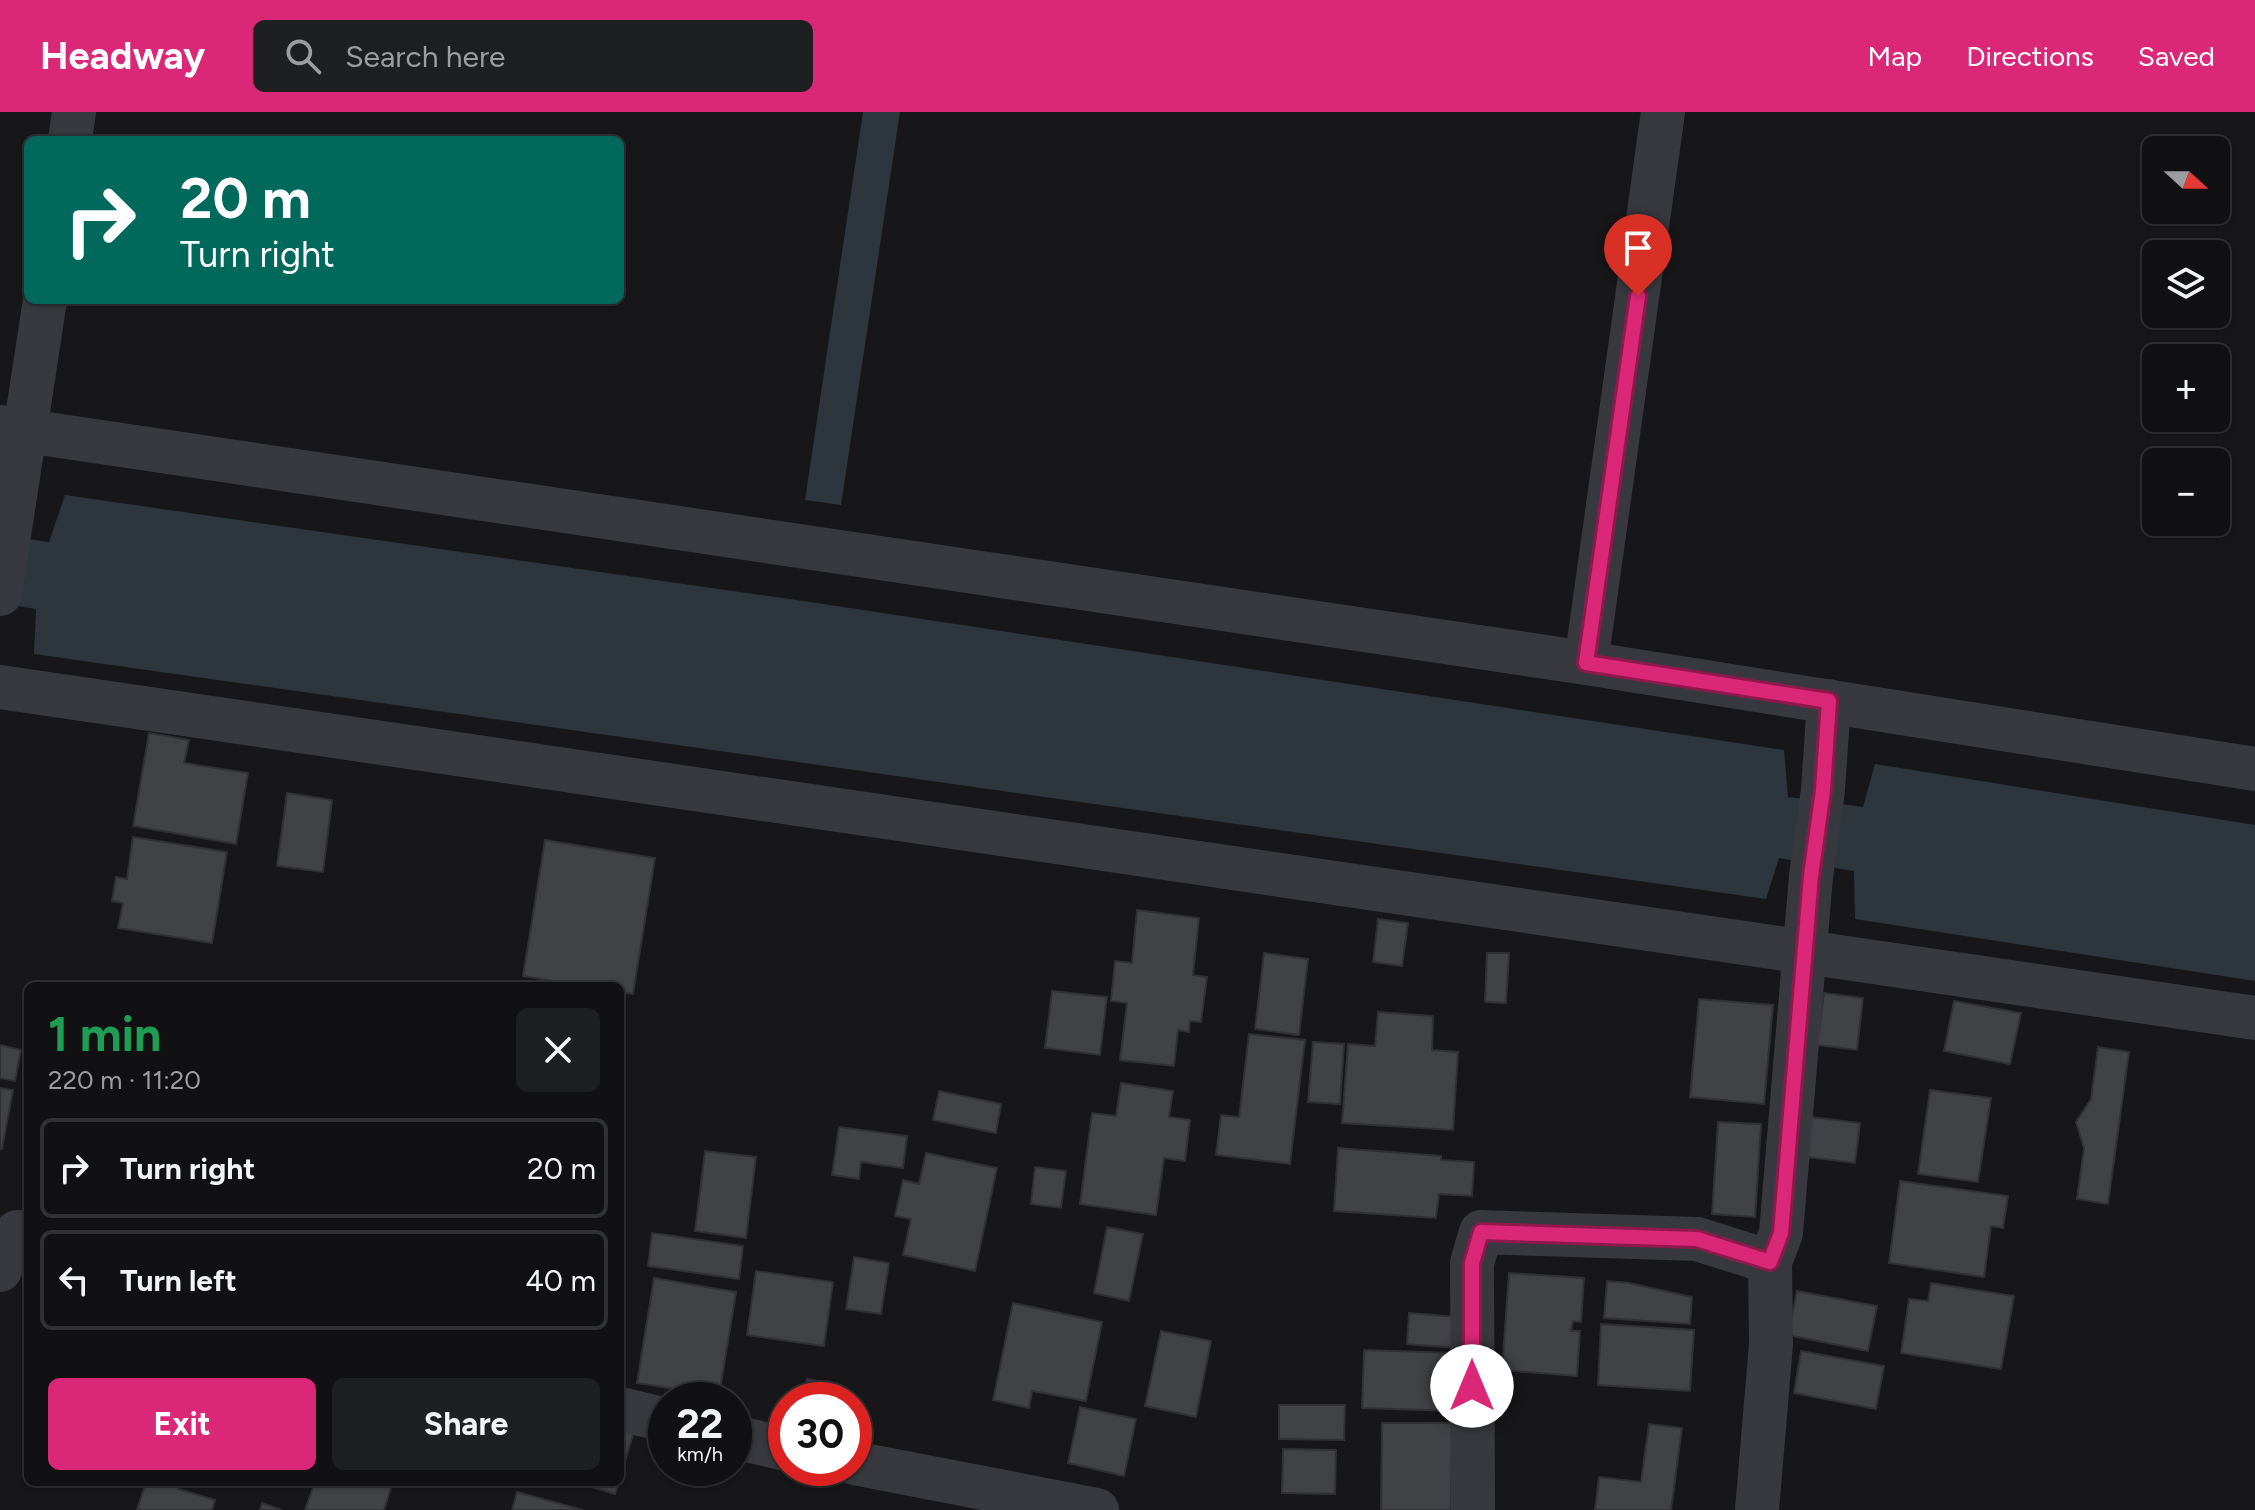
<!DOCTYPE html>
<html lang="en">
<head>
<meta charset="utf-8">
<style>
	:root { --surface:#111113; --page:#1e1f21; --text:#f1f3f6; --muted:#9c9da0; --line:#303133; --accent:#db2777 }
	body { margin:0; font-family:Figtree,sans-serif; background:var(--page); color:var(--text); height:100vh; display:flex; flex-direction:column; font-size:30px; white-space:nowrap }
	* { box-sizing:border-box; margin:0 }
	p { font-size:26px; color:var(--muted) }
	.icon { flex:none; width:44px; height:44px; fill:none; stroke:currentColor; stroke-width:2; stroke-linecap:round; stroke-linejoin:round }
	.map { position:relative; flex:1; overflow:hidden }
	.drawer { position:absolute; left:24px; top:870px; width:600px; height:504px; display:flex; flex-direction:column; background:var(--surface); border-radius:12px; box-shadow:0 2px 6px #0004,0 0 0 2px var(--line) }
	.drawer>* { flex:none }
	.top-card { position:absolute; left:24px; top:24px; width:600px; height:168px; border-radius:12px; box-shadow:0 2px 6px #0004,0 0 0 2px var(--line); background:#00695c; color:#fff; overflow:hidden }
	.needle { width:52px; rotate:111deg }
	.buttons { position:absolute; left:2142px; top:24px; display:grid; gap:16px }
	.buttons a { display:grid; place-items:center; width:88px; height:88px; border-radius:12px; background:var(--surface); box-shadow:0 2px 6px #0004,0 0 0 2px var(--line); font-size:40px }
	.speed { position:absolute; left:648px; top:1270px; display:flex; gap:16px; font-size:40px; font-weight:700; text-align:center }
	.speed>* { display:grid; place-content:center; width:104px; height:104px; border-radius:50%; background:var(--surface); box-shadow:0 2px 6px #0004,0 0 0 2px var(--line); line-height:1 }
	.speed small { font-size:20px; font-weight:400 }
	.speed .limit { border:12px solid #d22; background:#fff; color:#111 }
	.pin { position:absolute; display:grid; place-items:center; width:68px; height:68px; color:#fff; margin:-82px -34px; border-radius:50% 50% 50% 0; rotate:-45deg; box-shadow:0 0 8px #0007 }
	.pin .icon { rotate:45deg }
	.me { position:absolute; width:88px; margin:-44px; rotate:0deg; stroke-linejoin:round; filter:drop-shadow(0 0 6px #0008) }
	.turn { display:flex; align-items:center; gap:28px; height:168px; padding:0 24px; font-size:36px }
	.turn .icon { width:104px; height:104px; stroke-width:2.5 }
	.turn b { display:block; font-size:56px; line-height:68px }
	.round { display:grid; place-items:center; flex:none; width:84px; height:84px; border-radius:12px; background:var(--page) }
	.head { display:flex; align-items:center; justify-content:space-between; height:136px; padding:0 24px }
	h1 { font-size:48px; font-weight:700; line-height:60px; color:#1e9e55 }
	.button { display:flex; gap:16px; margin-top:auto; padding:16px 24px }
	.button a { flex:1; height:92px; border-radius:12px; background:var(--accent); color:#fff; font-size:32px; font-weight:700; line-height:92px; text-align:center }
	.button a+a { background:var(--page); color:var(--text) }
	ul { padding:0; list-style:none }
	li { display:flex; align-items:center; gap:24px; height:100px; margin:0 16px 12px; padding:0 8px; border:4px solid var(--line); border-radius:12px }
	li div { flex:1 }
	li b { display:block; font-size:30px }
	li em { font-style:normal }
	header { display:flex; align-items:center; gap:48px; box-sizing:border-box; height:112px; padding:0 40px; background:var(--accent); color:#fff }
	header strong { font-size:38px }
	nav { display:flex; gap:44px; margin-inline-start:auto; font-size:28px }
	.search { width:560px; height:72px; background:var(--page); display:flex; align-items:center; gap:20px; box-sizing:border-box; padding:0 28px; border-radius:12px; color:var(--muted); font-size:30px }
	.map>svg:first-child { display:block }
</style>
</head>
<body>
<header>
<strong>Headway</strong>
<div class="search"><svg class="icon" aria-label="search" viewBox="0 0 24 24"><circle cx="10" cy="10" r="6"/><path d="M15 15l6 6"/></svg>Search here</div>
<nav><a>Map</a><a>Directions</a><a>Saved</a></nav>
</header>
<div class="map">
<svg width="2255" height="1398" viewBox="0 0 2255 1398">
	<rect width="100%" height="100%" fill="#171719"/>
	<path fill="#2d353d" d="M 863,0 L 900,0 L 841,393 L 805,388 Z
		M 65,383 L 810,490 L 1784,638 L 1788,685 L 1863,695 L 1875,652 L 2255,713 L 2255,869 L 1855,807 L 1854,759 L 1779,746 L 1766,787 L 34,542 L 36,497 L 0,491 L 0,423 L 49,430 Z"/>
	<path fill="#414246" stroke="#313135" stroke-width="2" d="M 149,621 L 189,628 L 184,651 L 248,661 L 236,732 L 133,714 Z
		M 287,681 L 332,688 L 323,760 L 277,754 Z
		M 133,725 L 227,740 L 212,831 L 118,816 L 123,791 L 112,789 L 116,765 L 127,767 Z
		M 545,728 L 655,746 L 633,882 L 620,880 L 620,874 L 583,874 L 523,864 Z
		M 1137,798 L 1199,806 L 1193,863 L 1207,865 L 1201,910 L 1190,909 L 1189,920 L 1178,918 L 1174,954 L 1120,948 L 1127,891 L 1111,889 L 1115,849 L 1132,851 Z
		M 1378,807 L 1408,811 L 1402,854 L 1373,850 Z
		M 1264,841 L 1308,847 L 1299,923 L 1255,917 Z
		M 1487,841 L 1509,841 L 1506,891 L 1485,890 Z
		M 1052,879 L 1107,885 L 1100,943 L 1045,936 Z
		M 1824,881 L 1863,886 L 1857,938 L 1817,933 Z
		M 1699,887 L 1773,893 L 1764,992 L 1690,985 Z
		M 1954,889 L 2021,901 L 2010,952 L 1944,939 Z
		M 1378,900 L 1433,904 L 1432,938 L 1458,940 L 1453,1018 L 1342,1011 L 1348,932 L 1375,934 Z
		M 1249,922 L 1305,928 L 1290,1052 L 1216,1043 L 1221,1003 L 1239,1005 Z
		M 1313,930 L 1344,932 L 1340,992 L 1308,990 Z
		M 0,933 L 21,938 L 15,969 L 0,966 Z
		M 2098,935 L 2129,940 L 2108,1092 L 2077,1087 L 2084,1036 L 2076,1010 L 2091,987 Z
		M 1121,971 L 1173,979 L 1169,1005 L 1190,1008 L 1185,1049 L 1164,1046 L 1156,1103 L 1080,1092 L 1092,1001 L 1116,1004 Z
		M 0,976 L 13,978 L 2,1037 L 0,1037 Z
		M 1930,978 L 1991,986 L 1978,1070 L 1918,1062 Z
		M 939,979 L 1001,992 L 996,1021 L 933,1008 Z
		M 1811,1005 L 1860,1011 L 1855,1051 L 1806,1045 Z
		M 1718,1010 L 1761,1012 L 1755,1105 L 1712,1102 Z
		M 839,1015 L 907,1024 L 903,1056 L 861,1050 L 859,1067 L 832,1063 Z
		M 1338,1036 L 1441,1044 L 1441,1048 L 1474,1050 L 1472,1084 L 1439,1082 L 1436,1106 L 1334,1099 Z
		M 705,1039 L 756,1045 L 746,1126 L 695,1119 Z
		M 926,1041 L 997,1056 L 975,1159 L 903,1143 L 911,1107 L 895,1104 L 903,1068 L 919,1072 Z
		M 1035,1055 L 1066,1059 L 1061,1096 L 1031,1092 Z
		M 1900,1069 L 2008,1084 L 2003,1116 L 1991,1114 L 1984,1165 L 1889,1151 Z
		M 1107,1115 L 1143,1122 L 1129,1189 L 1094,1181 Z
		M 652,1121 L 743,1134 L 739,1167 L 648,1154 Z
		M 854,1145 L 889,1151 L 881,1202 L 846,1197 Z
		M 756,1159 L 833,1170 L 824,1234 L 747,1223 Z
		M 1509,1161 L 1584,1166 L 1581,1210 L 1573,1209 L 1571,1219 L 1580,1219 L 1577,1264 L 1502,1258 Z
		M 654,1166 L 736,1180 L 719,1284 L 637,1271 Z
		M 1607,1169 L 1629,1171 L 1692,1185 L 1690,1212 L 1604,1206 Z
		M 1931,1171 L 2014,1184 L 2001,1257 L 1901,1241 L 1909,1187 L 1928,1189 Z
		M 1797,1179 L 1877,1194 L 1868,1239 L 1788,1223 Z
		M 1013,1191 L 1102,1210 L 1086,1289 L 1032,1279 L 1029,1296 L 993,1288 Z
		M 1409,1201 L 1458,1205 L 1455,1236 L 1407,1232 Z
		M 1601,1212 L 1694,1218 L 1690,1279 L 1598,1273 Z
		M 1161,1219 L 1211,1229 L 1196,1305 L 1145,1294 Z
		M 1364,1238 L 1455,1241 L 1453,1299 L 1362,1296 Z
		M 1801,1239 L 1884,1254 L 1876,1297 L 1794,1281 Z
		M 807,1267 L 830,1271 L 827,1288 L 803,1288 Z
		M 1279,1293 L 1345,1293 L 1344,1328 L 1279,1327 Z
		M 1080,1295 L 1136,1307 L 1124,1364 L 1068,1351 Z
		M 1382,1311 L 1452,1311 L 1451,1398 L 1381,1398 Z
		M 1649,1312 L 1682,1316 L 1671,1398 L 1595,1398 L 1599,1365 L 1641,1370 Z
		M 620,1314 L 634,1319 L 620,1366 Z
		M 1283,1337 L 1336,1338 L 1335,1382 L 1282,1381 Z
		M 146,1370 L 180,1370 L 178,1377 L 215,1388 L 212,1398 L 137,1398 Z
		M 315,1370 L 393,1370 L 384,1398 L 305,1398 Z
		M 575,1370 L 619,1370 L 615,1382 Z
		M 517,1380 L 583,1398 L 512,1398 Z
		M 262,1391 L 282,1398 L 260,1398 Z"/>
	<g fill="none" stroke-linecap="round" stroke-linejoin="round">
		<path stroke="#38393e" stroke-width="44" d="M 70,28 L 74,0
			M 0,315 L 1586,551 L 2255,657
			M 0,482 L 45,188
			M 1586,551 L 1663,0
			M 0,575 L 2255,906
			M 0,1158 L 17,1120 L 28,1124
			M 620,1297 L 666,1308
			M 734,1325 L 786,1337
			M 854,1351 L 1097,1398
			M 1473,1398 L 1472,1151 L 1481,1120 L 1697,1127 L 1770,1150
			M 1757,1398 L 1771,1232 L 1770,1150 L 1781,1121 L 1811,764 L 1823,678 L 1829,589"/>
	</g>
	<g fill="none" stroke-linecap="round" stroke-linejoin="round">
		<defs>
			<path id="route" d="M 1472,1274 L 1472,1151 L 1481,1120 L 1697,1127 L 1770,1150 L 1781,1121 L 1811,764 L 1823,678 L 1829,589 L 1586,551 L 1638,184"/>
		</defs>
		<use href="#route" stroke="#8e194d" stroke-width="20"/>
		<use href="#route" stroke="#db2777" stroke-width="14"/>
	</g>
</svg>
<div class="buttons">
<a><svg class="needle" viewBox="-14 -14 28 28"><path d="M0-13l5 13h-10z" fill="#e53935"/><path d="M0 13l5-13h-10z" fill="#9c9da0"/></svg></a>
<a><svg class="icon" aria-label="layers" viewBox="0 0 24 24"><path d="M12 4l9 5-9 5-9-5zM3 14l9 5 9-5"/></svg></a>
<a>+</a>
<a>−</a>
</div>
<div class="speed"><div>22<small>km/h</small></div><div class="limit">30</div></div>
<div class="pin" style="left:1638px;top:184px;background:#d93025"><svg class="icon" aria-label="arrive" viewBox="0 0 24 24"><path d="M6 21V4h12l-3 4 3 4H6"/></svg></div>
<svg class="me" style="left:1472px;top:1274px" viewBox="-20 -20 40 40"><circle r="19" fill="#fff"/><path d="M0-13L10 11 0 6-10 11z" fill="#db2777"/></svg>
<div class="top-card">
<div class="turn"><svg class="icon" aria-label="right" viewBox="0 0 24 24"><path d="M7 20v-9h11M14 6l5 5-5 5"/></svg><div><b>20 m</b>Turn right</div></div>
</div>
<section class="drawer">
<div class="head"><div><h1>1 min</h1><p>220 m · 11:20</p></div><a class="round"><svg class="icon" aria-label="close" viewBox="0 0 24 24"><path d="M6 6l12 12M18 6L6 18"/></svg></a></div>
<ul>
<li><svg class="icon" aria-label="right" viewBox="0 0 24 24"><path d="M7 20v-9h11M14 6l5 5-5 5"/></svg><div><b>Turn right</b></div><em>20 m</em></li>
<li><svg class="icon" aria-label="left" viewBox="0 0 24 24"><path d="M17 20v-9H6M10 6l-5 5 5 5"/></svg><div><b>Turn left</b></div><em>40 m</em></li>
</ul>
<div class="button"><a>Exit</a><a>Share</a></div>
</section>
</div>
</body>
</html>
